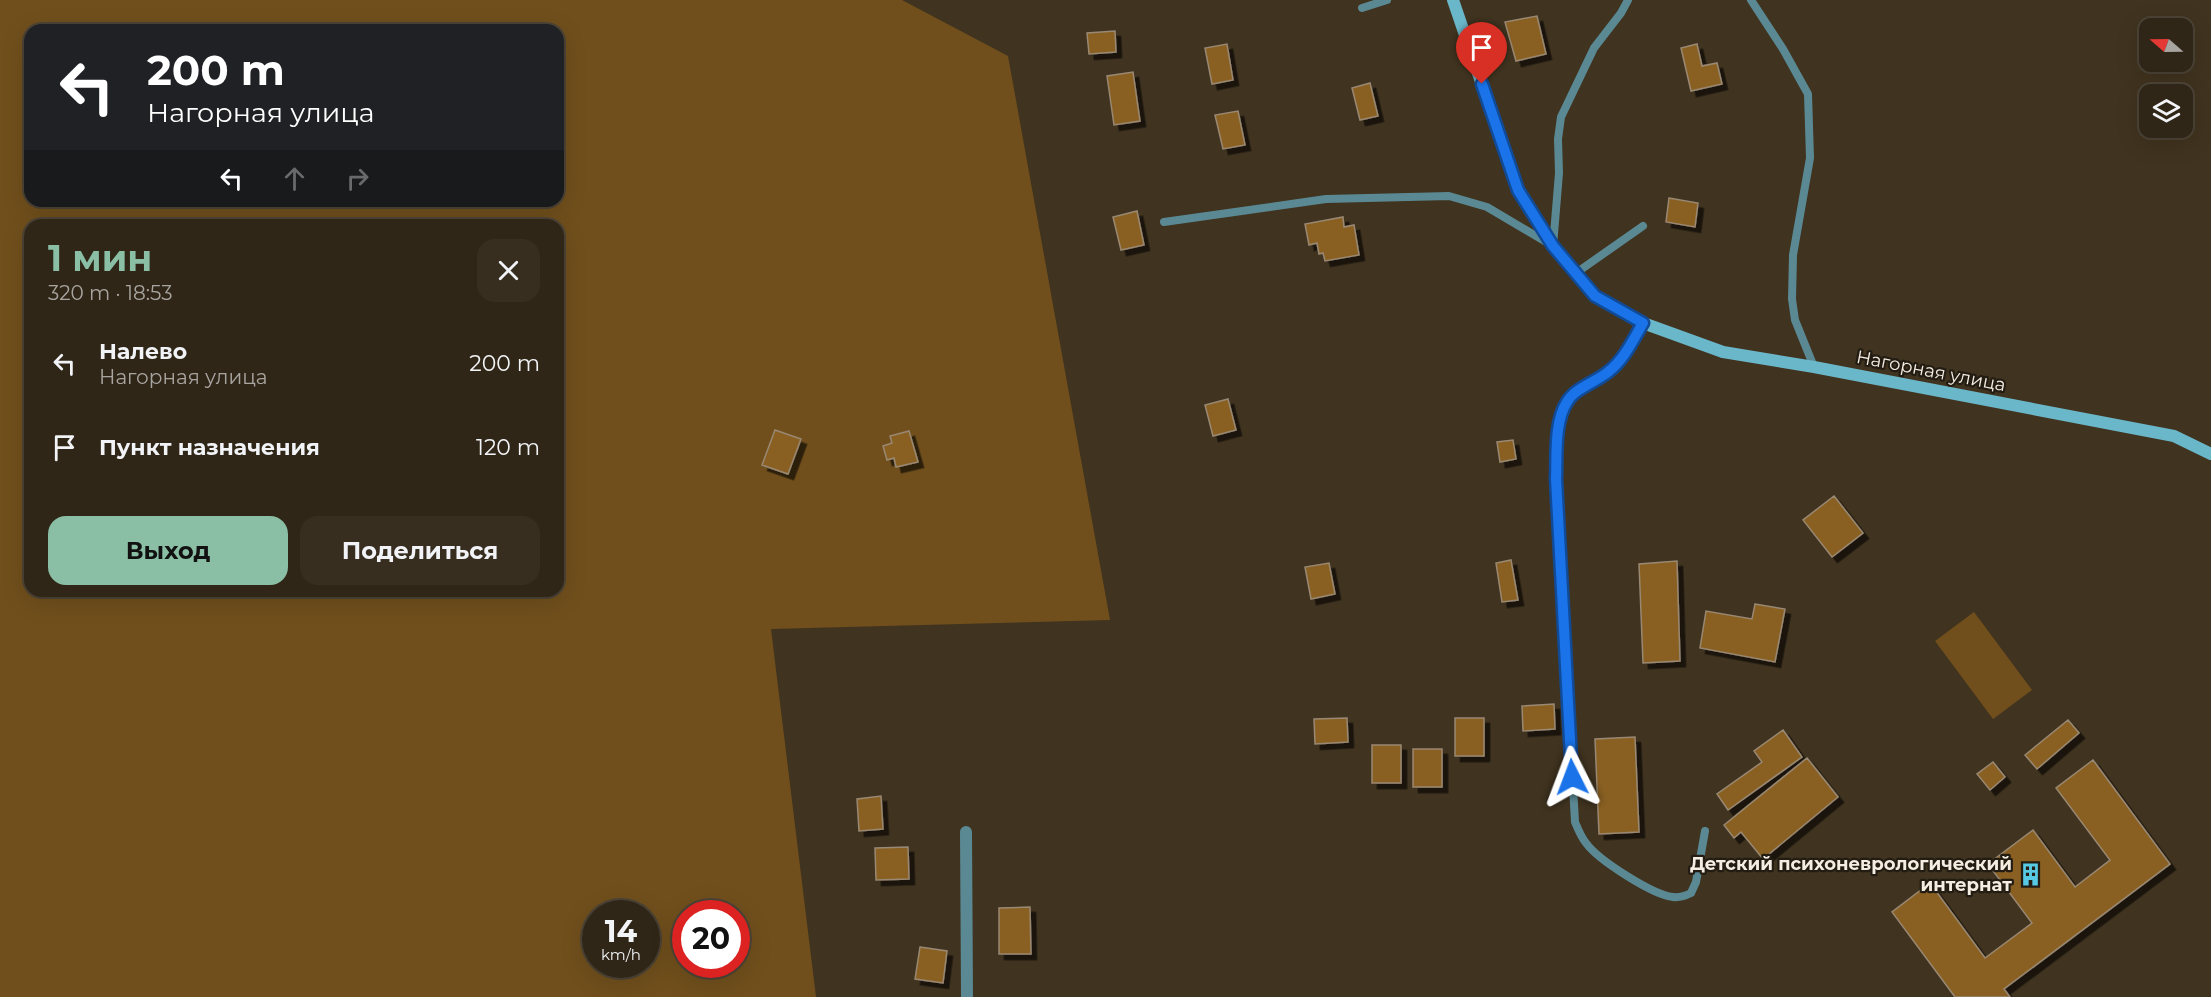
<!DOCTYPE html>
<html lang="ru">
<head>
<meta charset="utf-8">
<style>
	:root { --surface:#302617; --page:#382e20; --text:#f1f3f6; --muted:#a8a5a1; --line:#4b4336; --accent:#8abfa5 }
	body { margin:0; font-family:Montserrat,sans-serif; background:var(--page); color:var(--text); height:100vh; display:flex; flex-direction:column; font-size:22px; white-space:nowrap }
	* { box-sizing:border-box; margin:0 }
	p { font-size:20px; color:var(--muted) }
	.icon { flex:none; width:33px; height:33px; fill:none; stroke:currentColor; stroke-width:2; stroke-linecap:round; stroke-linejoin:round }
	.map { position:relative; flex:1; overflow:hidden }
	.panel { position:absolute; left:24px; top:219px; width:540px; height:378px; display:flex; flex-direction:column; background:var(--surface); border-radius:18px; box-shadow:0 6px 24px #0002,0 0 0 2px var(--line) }
	.panel>* { flex:none }
	.hud { position:absolute; left:24px; top:24px; width:540px; height:183px; border-radius:18px; box-shadow:0 6px 24px #0002,0 0 0 2px var(--line); background:#202124; color:#fff; overflow:hidden }
	.needle { width:39px; rotate:290deg }
	.fabs { position:absolute; left:2139px; top:18px; display:grid; gap:12px }
	.fabs a { display:grid; place-items:center; width:54px; height:54px; border-radius:12px; background:var(--surface); box-shadow:0 6px 24px #0002,0 0 0 2px var(--line); font-size:30px }
	.speed { position:absolute; left:582px; top:900px; display:flex; gap:12px; font-size:30px; font-weight:700; text-align:center }
	.speed>* { display:grid; place-content:center; width:78px; height:78px; border-radius:50%; background:var(--surface); box-shadow:0 6px 24px #0002,0 0 0 2px var(--line); line-height:1 }
	.speed small { font-size:15px; font-weight:400 }
	.speed .limit { border:9px solid #d22; background:#fff; color:#111 }
	.pin { position:absolute; display:grid; place-items:center; width:51px; height:51px; color:#fff; margin:-62px -26px; border-radius:50% 50% 50% 0; rotate:-45deg; box-shadow:0 0 6px #0007 }
	.pin .icon { rotate:45deg }
	.me { position:absolute; width:66px; margin:-33px; rotate:357deg; stroke-linejoin:round; filter:drop-shadow(0 0 4px #0008) }
	.turn { display:flex; align-items:center; gap:21px; height:126px; padding:0 24px; font-size:27px }
	.turn .icon { width:78px; height:78px; stroke-width:2.5 }
	.turn b { display:block; font-size:42px; line-height:51px }
	.lanes { display:flex; align-items:center; height:57px; padding:0 24px; background:#0003; justify-content:center; gap:30px; direction:ltr }
	.lanes .off { opacity:.35 }
	.round { display:grid; place-items:center; flex:none; width:63px; height:63px; border-radius:18px; background:var(--page) }
	.overview { display:flex; align-items:center; justify-content:space-between; height:102px; padding:0 24px }
	h1 { font-size:36px; font-weight:700; line-height:45px; color:var(--accent) }
	.cta { display:flex; gap:12px; margin-top:auto; padding:12px 24px }
	.cta a { flex:1; height:69px; border-radius:18px; background:var(--accent); color:#111; font-size:24px; font-weight:700; line-height:69px; text-align:center }
	.cta a+a { background:var(--page); color:var(--text) }
	ul { padding:0; list-style:none }
	li { display:flex; align-items:center; gap:18px; height:84px; padding:0 24px }
	li div { flex:1 }
	li b { display:block; font-size:22px }
	li em { font-style:normal }
	.map>svg:first-child { display:block }
</style>
</head>
<body>
<div class="map">
<svg width="2211" height="997" viewBox="0 0 2211 997">
	<defs>
		<filter id="shadow"><feDropShadow dx="5.5" dy="5.5" stdDeviation="0" flood-color="#0009"/></filter>
	</defs>
	<rect width="100%" height="100%" fill="#40331f"/>
	<path fill="#704f1c" fill-rule="evenodd" d="M 0,0 L 902,0 L 1008,56 L 1110,620 L 771,629 L 816,997 L 0,997 ZM 30,30 L 558,30 L 558,201 L 30,201 ZM 30,225 L 558,225 L 558,591 L 30,591 ZM 596,914 L 646,914 L 646,964 L 596,964 ZM 686,914 L 736,914 L 736,964 L 686,964 Z
		M 1974,612 L 2032,690 L 1993,719 L 1935,641 Z"/>
	<path fill="#8a6120" stroke="#998873" stroke-width="1.5" filter="url(#shadow)" d="M 1537,16 L 1546,54 L 1516,61 L 1505,22 Z
		M 1115,31 L 1116,52 L 1089,54 L 1087,33 Z
		M 1227,44 L 1233,80 L 1212,84 L 1205,48 Z
		M 1697,44 L 1702,66 L 1717,63 L 1722,84 L 1691,91 L 1681,48 Z
		M 1133,72 L 1140,121 L 1114,125 L 1107,76 Z
		M 1370,83 L 1378,116 L 1360,120 L 1352,88 Z
		M 1238,111 L 1245,145 L 1223,149 L 1215,115 Z
		M 1669,198 L 1698,203 L 1695,227 L 1666,222 Z
		M 1137,211 L 1144,245 L 1121,250 L 1113,217 Z
		M 1343,217 L 1344,227 L 1354,225 L 1359,255 L 1325,261 L 1323,253 L 1319,254 L 1317,243 L 1309,245 L 1305,224 Z
		M 1228,399 L 1236,430 L 1213,436 L 1205,405 Z
		M 775,430 L 801,439 L 788,474 L 762,465 Z
		M 909,431 L 918,462 L 896,467 L 894,458 L 887,460 L 883,446 L 892,443 L 890,436 Z
		M 1513,440 L 1516,459 L 1500,462 L 1497,442 Z
		M 1834,496 L 1863,533 L 1832,557 L 1803,520 Z
		M 1511,560 L 1518,600 L 1502,602 L 1496,563 Z
		M 1677,561 L 1680,661 L 1643,663 L 1639,564 Z
		M 1329,563 L 1335,594 L 1311,599 L 1305,567 Z
		M 1755,604 L 1785,609 L 1775,662 L 1700,648 L 1706,611 L 1752,619 Z
		M 1554,704 L 1555,729 L 1523,731 L 1522,706 Z
		M 1347,718 L 1348,742 L 1315,744 L 1314,719 Z
		M 1455,718 L 1484,718 L 1484,756 L 1455,756 Z
		M 2068,720 L 2079,733 L 2037,769 L 2025,755 Z
		M 1783,730 L 1802,757 L 1728,810 L 1717,794 L 1762,762 L 1754,751 Z
		M 1635,737 L 1639,832 L 1599,834 L 1595,739 Z
		M 1372,745 L 1401,745 L 1401,783 L 1372,783 Z
		M 1413,749 L 1442,749 L 1442,787 L 1413,787 Z
		M 1807,758 L 1838,797 L 1763,859 L 1741,832 L 1734,838 L 1724,825 Z
		M 2093,760 L 2170,864 L 2004,989 L 2010,997 L 1955,997 L 1892,912 L 1930,883 L 1985,958 L 2032,923 L 1988,864 L 2033,830 L 2075,887 L 2110,860 L 2056,788 Z
		M 1993,762 L 2005,777 L 1990,790 L 1977,774 Z
		M 881,796 L 883,829 L 859,831 L 857,799 Z
		M 908,847 L 909,879 L 876,880 L 875,848 Z
		M 1030,907 L 1031,954 L 999,954 L 999,908 Z
		M 920,947 L 947,951 L 943,983 L 915,979 Z"/>
	<g fill="none" stroke-linecap="round" stroke-linejoin="round">
		<path stroke="#5a8994" stroke-width="8" d="M 1751,0 L 1783,49 L 1808,94 L 1810,158 L 1793,255 L 1792,299 L 1795,320 L 1814,367
			M 1362,8 L 1387,0
			M 1164,222 L 1326,199 L 1449,196 L 1487,207 L 1553,246 L 1559,173 L 1558,139 L 1561,117 L 1594,48 L 1621,13 L 1628,0
			M 1576,273 L 1643,226
			M 1643,323 C 1633,340 1624,360 1608,372 C 1596,382 1575,388 1567,402 C 1554,422 1557,456 1556,479 L 1575,822 C 1578,829 1581,837 1586,843 C 1598,860 1653,895 1673,897 C 1680,898 1685,896 1691,893 L 1696,882 L 1705,831"/>
		<path stroke="#5a8994" stroke-width="12" d="M 966,832 L 967,997"/>
		<path stroke="#6ab7ca" stroke-width="12" d="M 1453,0 L 1518,190 L 1553,246 L 1595,296 L 1643,323 L 1723,352 L 1814,367 L 2174,436 L 2211,454"/>
	</g>
	<g fill="none" stroke-linecap="round" stroke-linejoin="round">
		<defs>
			<path id="route" d="M 1482,84 L 1518,190 L 1553,246 L 1595,296 L 1643,323 C 1633,340 1624,360 1608,372 C 1596,382 1575,388 1567,402 C 1554,422 1557,456 1556,479 L 1572,777"/>
		</defs>
		<use href="#route" stroke="#114b97" stroke-width="15"/>
		<use href="#route" stroke="#1a73e8" stroke-width="10"/>
	</g>
	<defs>
		<symbol id="building-bare" viewBox="-9 -9 18 18"><path d="M-4-6H4V6H1V3H-1V6H-4ZM-2.5-4.3h1.7v1.8h-1.7ZM.8-4.3h1.7v1.8H.8ZM-2.5-1h1.7V.8h-1.7ZM.8-1h1.7V.8H.8Z" fill="#57c9e2" stroke="#221c13" stroke-width="2.5" paint-order="stroke"/></symbol>
	</defs>
	<g fill-rule="evenodd">
		<use href="#building-bare" x="2014" y="858" width="33" height="33"/>
	</g>
	<g text-anchor="middle" dominant-baseline="central" stroke-width="4.5" stroke-linejoin="round" paint-order="stroke">
		<g font-size="18" fill="#f6ede2" stroke="#221c13">
			<text transform="translate(1931 371) rotate(11)">Нагорная улица</text>
		</g>
		<g font-size="18" font-weight="bold" fill="#f6ede2" stroke="#221c13" text-anchor="end">
			<text x="2012" y="864">Детский психоневрологический<tspan x="2012" dy="21">интернат</tspan></text>
		</g>
	</g>
</svg>
<div class="fabs">
<a><svg class="needle" viewBox="-14 -14 28 28"><path d="M0-13l5 13h-10z" fill="#e53935"/><path d="M0 13l5-13h-10z" fill="#a8a5a1"/></svg></a>
<a><svg class="icon" aria-label="layers" viewBox="0 0 24 24"><path d="M12 4l9 5-9 5-9-5zM3 14l9 5 9-5"/></svg></a>
</div>
<div class="speed"><div>14<small>km/h</small></div><div class="limit">20</div></div>
<div class="pin" style="left:1482px;top:84px;background:#d93025"><svg class="icon" aria-label="arrive" viewBox="0 0 24 24"><path d="M6 21V4h12l-3 4 3 4H6"/></svg></div>
<svg class="me" style="left:1572px;top:777px" viewBox="-20 -20 40 40"><path d="M0-17L14 15 0 8-14 15z" fill="#1a73e8" stroke="#fff" stroke-width="4"/></svg>
<div class="hud">
<div class="turn"><svg class="icon" aria-label="left" viewBox="0 0 24 24"><path d="M17 20v-9H6M10 6l-5 5 5 5"/></svg><div><b>200 m</b>Нагорная улица</div></div>
<div class="lanes"><svg class="icon" aria-label="left" viewBox="0 0 24 24"><path d="M17 20v-9H6M10 6l-5 5 5 5"/></svg><svg class="icon off" aria-label="ahead" viewBox="0 0 24 24"><path d="M12 20V5M6 11l6-6 6 6"/></svg><svg class="icon off" aria-label="right" viewBox="0 0 24 24"><path d="M7 20v-9h11M14 6l5 5-5 5"/></svg></div>
</div>
<section class="panel">
<div class="overview"><div><h1>1 мин</h1><p>320 m · 18:53</p></div><a class="round"><svg class="icon" aria-label="close" viewBox="0 0 24 24"><path d="M6 6l12 12M18 6L6 18"/></svg></a></div>
<ul>
<li><svg class="icon" aria-label="left" viewBox="0 0 24 24"><path d="M17 20v-9H6M10 6l-5 5 5 5"/></svg><div><b>Налево</b><p>Нагорная улица</p></div><em>200 m</em></li>
<li><svg class="icon" aria-label="arrive" viewBox="0 0 24 24"><path d="M6 21V4h12l-3 4 3 4H6"/></svg><div><b>Пункт назначения</b></div><em>120 m</em></li>
</ul>
<div class="cta"><a>Выход</a><a>Поделиться</a></div>
</section>
</div>
</body>
</html>
